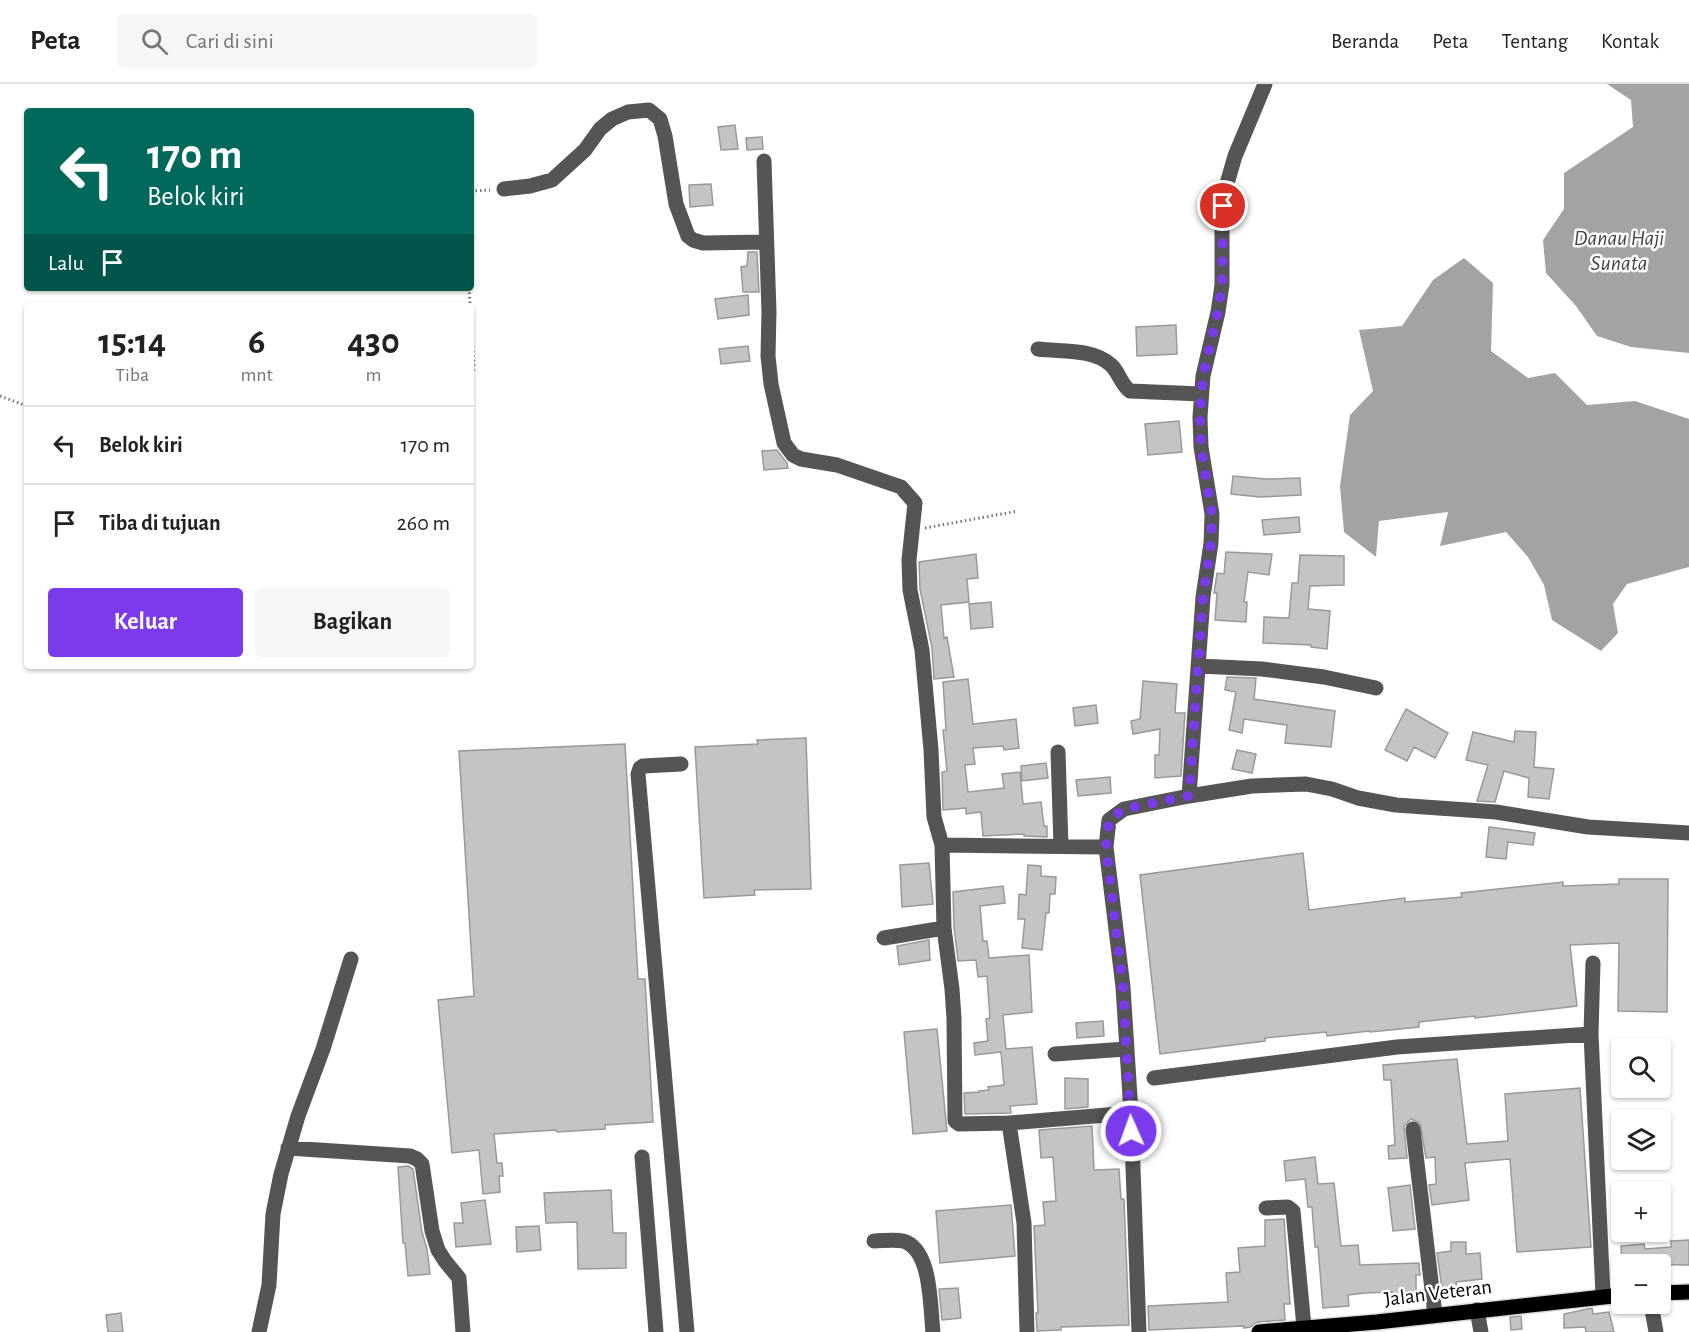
<!DOCTYPE html>
<html lang="id">
<head>
<meta charset="utf-8">
<style>
	:root { --surface:#fff; --page:#f6f6f6; --text:#222; --muted:#767676; --line:#e0e0e0; --accent:#7c3aed }
	body { margin:0; font-family:"Alegreya Sans",sans-serif; background:var(--page); color:var(--text); height:100vh; display:flex; flex-direction:column; font-size:22px; white-space:nowrap }
	* { box-sizing:border-box; margin:0 }
	p { font-size:20px; color:var(--muted) }
	.icon { flex:none; width:33px; height:33px; fill:none; stroke:currentColor; stroke-width:2; stroke-linecap:round; stroke-linejoin:round }
	.map { position:relative; flex:1; overflow:hidden }
	.side { position:absolute; left:24px; top:219px; width:450px; height:366px; display:flex; flex-direction:column; background:var(--surface); border-radius:6px; box-shadow:0 2px 4px #0004 }
	.side>* { flex:none }
	.guide { position:absolute; left:24px; top:24px; width:450px; height:183px; border-radius:6px; box-shadow:0 2px 4px #0004; background:#00695c; color:#fff; overflow:hidden }
	.buttons { position:absolute; left:1611px; top:954px; display:grid; gap:12px }
	.buttons a { display:grid; place-items:center; width:60px; height:60px; border-radius:6px; background:var(--surface); box-shadow:0 2px 4px #0004; font-size:30px }
	.pin { position:absolute; display:grid; place-items:center; width:51px; height:51px; color:#fff; margin:-26px; border:3px solid #fff; border-radius:50%; box-shadow:0 2px 6px #0007 }
	.me { position:absolute; width:66px; margin:-33px; rotate:358deg; stroke-linejoin:round; filter:drop-shadow(0 0 4px #0008) }
	.turn { display:flex; align-items:center; gap:21px; height:126px; padding:0 24px; font-size:27px }
	.turn .icon { width:78px; height:78px; stroke-width:2.5 }
	.turn b { display:block; font-size:42px; line-height:51px }
	.then { display:flex; align-items:center; height:57px; padding:0 24px; background:#0003; gap:12px; font-size:22px }
	.eta { display:flex; justify-content:space-evenly; align-items:center; height:102px; text-align:center }
	.eta b { font-size:36px; font-weight:700; line-height:42px }
	.primary-button { display:flex; gap:12px; margin-top:auto; padding:12px 24px }
	.primary-button a { flex:1; height:69px; border-radius:6px; background:var(--accent); color:#fff; font-size:24px; font-weight:700; line-height:69px; text-align:center }
	.primary-button a+a { background:var(--page); color:var(--text) }
	ul { padding:0; list-style:none }
	li { display:flex; align-items:center; gap:18px; height:78px; padding:0 24px; border-top:2px solid var(--line) }
	li div { flex:1 }
	li b { display:block; font-size:22px }
	li em { font-style:normal }
	header { display:flex; align-items:center; gap:36px; box-sizing:border-box; height:84px; padding:0 30px; background:var(--surface); border-bottom:2px solid var(--line) }
	header strong { font-size:28px }
	nav { display:flex; gap:33px; margin-inline-start:auto; font-size:21px }
	.search { width:420px; height:54px; background:var(--page); display:flex; align-items:center; gap:15px; box-sizing:border-box; padding:0 21px; border-radius:6px; color:var(--muted); font-size:22px }
	.map>svg:first-child { display:block }
</style>
</head>
<body>
<header>
<strong>Peta</strong>
<div class="search"><svg class="icon" aria-label="search" viewBox="0 0 24 24"><circle cx="10" cy="10" r="6"/><path d="M15 15l6 6"/></svg>Cari di sini</div>
<nav><a>Beranda</a><a>Peta</a><a>Tentang</a><a>Kontak</a></nav>
</header>
<div class="map">
<svg width="1689" height="1248" viewBox="0 0 1689 1248">
	<rect width="100%" height="100%" fill="#fff"/>
	<path fill="#a3a3a3" d="M 1607,0 L 1689,0 L 1689,269 L 1631,263 L 1597,252 L 1576,222 L 1546,189 L 1543,156 L 1564,125 L 1564,89 L 1633,43 L 1631,16 Z
		M 1464,174 L 1493,199 L 1491,267 L 1528,294 L 1555,289 L 1587,321 L 1635,317 L 1689,335 L 1689,483 L 1627,500 L 1613,520 L 1618,549 L 1601,567 L 1552,536 L 1544,501 L 1528,473 L 1506,448 L 1440,462 L 1448,428 L 1379,437 L 1376,473 L 1344,448 L 1340,402 L 1350,331 L 1373,307 L 1359,246 L 1402,242 L 1433,196 Z"/>
	<path fill="#c4c4c4" stroke="#999" stroke-width="1.5" d="M 735,41 L 738,65 L 721,66 L 718,43 Z
		M 762,53 L 763,65 L 747,66 L 746,54 Z
		M 711,100 L 713,121 L 690,123 L 689,101 Z
		M 748,168 L 757,168 L 759,208 L 743,208 L 741,183 L 747,182 Z
		M 748,211 L 749,231 L 718,235 L 715,215 Z
		M 1176,241 L 1177,270 L 1137,272 L 1136,243 Z
		M 748,262 L 750,277 L 721,280 L 719,265 Z
		M 1179,337 L 1182,368 L 1148,371 L 1145,340 Z
		M 777,366 L 787,379 L 788,384 L 764,386 L 762,367 Z
		M 1233,392 L 1266,395 L 1300,394 L 1301,411 L 1260,413 L 1231,410 Z
		M 1299,433 L 1300,448 L 1264,451 L 1262,436 Z
		M 1226,468 L 1272,470 L 1269,491 L 1248,488 L 1244,518 L 1247,518 L 1246,538 L 1215,536 L 1217,509 L 1214,509 L 1217,489 L 1224,490 Z
		M 976,470 L 978,494 L 967,495 L 969,518 L 941,521 L 944,554 L 947,553 L 954,593 L 934,595 L 932,564 L 920,505 L 919,478 Z
		M 1300,471 L 1344,472 L 1344,501 L 1310,502 L 1308,525 L 1330,527 L 1327,565 L 1311,563 L 1311,561 L 1263,559 L 1264,533 L 1289,534 L 1292,499 L 1298,499 Z
		M 991,518 L 993,543 L 971,545 L 969,520 Z
		M 1227,593 L 1256,594 L 1254,615 L 1335,627 L 1331,663 L 1285,659 L 1287,641 L 1244,635 L 1242,649 L 1229,646 L 1236,608 L 1225,606 Z
		M 968,595 L 973,640 L 1016,635 L 1019,664 L 1004,666 L 1003,662 L 973,664 L 975,680 L 965,681 L 968,708 L 1004,704 L 1002,690 L 1020,688 L 1023,720 L 1041,718 L 1044,742 L 1047,742 L 1047,753 L 1024,752 L 1024,750 L 983,752 L 981,728 L 966,730 L 966,724 L 943,726 L 942,688 L 947,687 L 943,646 L 946,646 L 943,598 Z
		M 1143,597 L 1177,600 L 1175,629 L 1185,629 L 1181,692 L 1155,694 L 1155,671 L 1159,671 L 1160,645 L 1133,650 L 1131,637 L 1140,635 Z
		M 1096,621 L 1098,639 L 1075,642 L 1073,624 Z
		M 1406,625 L 1448,649 L 1435,674 L 1414,663 L 1407,677 L 1385,666 Z
		M 1515,647 L 1536,648 L 1534,683 L 1554,685 L 1549,715 L 1528,713 L 1529,694 L 1504,687 L 1495,718 L 1477,717 L 1488,681 L 1466,676 L 1473,648 L 1514,658 Z
		M 806,654 L 811,805 L 754,806 L 755,811 L 704,814 L 695,663 L 758,660 L 757,656 Z
		M 625,660 L 638,895 L 645,895 L 653,1038 L 605,1041 L 605,1045 L 557,1048 L 556,1046 L 494,1050 L 497,1079 L 502,1079 L 503,1092 L 499,1092 L 500,1108 L 483,1110 L 479,1066 L 452,1069 L 438,916 L 474,912 L 459,667 Z
		M 1237,666 L 1256,670 L 1252,689 L 1232,685 Z
		M 1046,679 L 1048,694 L 1022,697 L 1021,682 Z
		M 1110,693 L 1111,709 L 1078,712 L 1076,696 Z
		M 1489,743 L 1535,749 L 1533,761 L 1508,758 L 1506,775 L 1486,773 Z
		M 1303,769 L 1309,826 L 1405,814 L 1405,818 L 1462,813 L 1461,809 L 1563,798 L 1563,802 L 1619,800 L 1619,795 L 1668,795 L 1667,928 L 1618,927 L 1619,859 L 1570,861 L 1577,922 L 1475,934 L 1475,932 L 1419,938 L 1419,943 L 1370,948 L 1369,947 L 1327,952 L 1326,948 L 1265,954 L 1265,957 L 1160,970 L 1140,791 Z
		M 929,779 L 933,820 L 902,823 L 900,781 Z
		M 1028,781 L 1041,782 L 1041,792 L 1056,793 L 1055,810 L 1050,810 L 1049,829 L 1046,829 L 1042,866 L 1022,864 L 1025,835 L 1018,835 L 1019,810 L 1026,811 Z
		M 1003,802 L 1005,819 L 980,822 L 983,857 L 987,857 L 989,874 L 1029,871 L 1032,928 L 1003,931 L 1006,965 L 1032,963 L 1037,1020 L 1010,1022 L 1011,1029 L 965,1030 L 964,1009 L 979,1008 L 979,1007 L 989,1006 L 988,1003 L 1004,1001 L 1001,968 L 975,971 L 974,959 L 988,957 L 986,935 L 990,934 L 987,892 L 978,893 L 976,876 L 958,877 L 954,843 L 953,808 Z
		M 929,856 L 930,876 L 899,881 L 897,862 Z
		M 1103,937 L 1104,952 L 1077,954 L 1076,939 Z
		M 937,945 L 947,1047 L 913,1050 L 904,948 Z
		M 1457,975 L 1467,1060 L 1508,1057 L 1505,1010 L 1580,1004 L 1591,1163 L 1517,1168 L 1510,1075 L 1465,1079 L 1469,1116 L 1432,1121 L 1429,1101 L 1436,1100 L 1435,1073 L 1426,1074 L 1420,1039 L 1411,1035 L 1404,1042 L 1407,1074 L 1389,1075 L 1388,1062 L 1395,1061 L 1391,996 L 1384,996 L 1383,981 Z
		M 1065,994 L 1088,995 L 1088,1023 L 1065,1025 Z
		M 1092,1042 L 1094,1086 L 1119,1085 L 1121,1115 L 1124,1115 L 1129,1241 L 1061,1243 L 1061,1246 L 1037,1247 L 1036,1229 L 1038,1229 L 1034,1142 L 1045,1141 L 1043,1118 L 1056,1117 L 1053,1073 L 1041,1074 L 1039,1046 Z
		M 1315,1073 L 1318,1100 L 1334,1099 L 1341,1162 L 1358,1161 L 1360,1181 L 1419,1179 L 1420,1191 L 1416,1191 L 1416,1216 L 1392,1219 L 1392,1208 L 1365,1209 L 1348,1211 L 1349,1222 L 1323,1224 L 1318,1163 L 1315,1163 L 1312,1123 L 1308,1123 L 1305,1095 L 1286,1097 L 1284,1077 Z
		M 408,1082 L 413,1085 L 422,1148 L 427,1165 L 430,1190 L 408,1192 L 405,1159 L 403,1159 L 398,1083 Z
		M 1410,1101 L 1415,1145 L 1393,1147 L 1388,1104 Z
		M 611,1106 L 613,1149 L 626,1149 L 626,1184 L 578,1185 L 577,1138 L 546,1139 L 544,1109 Z
		M 485,1116 L 491,1160 L 456,1163 L 454,1139 L 463,1139 L 461,1119 Z
		M 1011,1121 L 1015,1172 L 940,1179 L 936,1127 Z
		M 1284,1135 L 1290,1220 L 1284,1220 L 1285,1236 L 1258,1238 L 1250,1243 L 1244,1244 L 1244,1242 L 1149,1246 L 1148,1222 L 1228,1218 L 1226,1189 L 1240,1188 L 1238,1164 L 1265,1162 L 1265,1136 Z
		M 539,1142 L 541,1166 L 517,1168 L 516,1143 Z
		M 1689,1156 L 1689,1181 L 1622,1180 L 1621,1162 L 1644,1160 L 1645,1165 L 1671,1163 L 1671,1157 Z
		M 1451,1158 L 1466,1158 L 1466,1170 L 1480,1169 L 1482,1195 L 1456,1198 L 1458,1210 L 1443,1212 L 1437,1169 L 1451,1167 Z
		M 958,1204 L 961,1234 L 942,1236 L 939,1205 Z
		M 1592,1224 L 1593,1230 L 1609,1228 L 1614,1248 L 1586,1248 L 1585,1243 L 1564,1244 L 1564,1230 Z
		M 121,1229 L 123,1248 L 108,1248 L 106,1231 Z
		M 1521,1232 L 1522,1245 L 1511,1246 L 1510,1233 Z"/>
	<g fill="none" stroke-linecap="round" stroke-linejoin="round">
		<defs>
			<path id="major" d="M 1660,1209 L 1689,1208
				M 1259,1248 L 1377,1238 L 1622,1211"/>
		</defs>
		<use href="#major" stroke="#dbdbdb" stroke-width="18"/>
		<path stroke="#777" stroke-width="3" stroke-dasharray="1.5 3" stroke-linecap="butt" d="M 471,107 L 490,106
			M 469,204 L 474,283 L 471,296
			M 0,312 L 27,322
			M 925,444 L 1018,427"/>
		<path stroke="#555" stroke-width="15" d="M 764,77 L 769,228 L 768,272 L 771,300 L 784,359 L 793,371 L 801,375 L 837,381 L 901,403 L 915,419 L 909,476 L 910,506 L 922,566 L 931,666 L 934,733 L 942,761 L 944,844 L 952,905 L 954,934 L 955,1037 L 959,1040 L 1009,1039 L 1131,1029
			M 504,105 L 530,102 L 552,96 L 585,66 L 600,45 L 612,35 L 628,28 L 649,26 L 660,35 L 665,52 L 676,120 L 688,152 L 693,156 L 703,159 L 766,158
			M 1038,265 C 1061,268 1093,264 1111,281 C 1119,288 1121,301 1130,307 L 1201,310
			M 1199,582 L 1262,585 L 1324,593 L 1376,604
			M 1058,668 L 1061,762
			M 681,680 L 643,682 L 640,684 L 638,690 L 687,1248
			M 1189,712 L 1252,702 L 1306,700 L 1332,705 L 1358,714 L 1396,721 L 1496,728 L 1588,743 L 1689,749
			M 942,761 L 1106,763
			M 884,854 L 944,844
			M 1591,950 L 1593,879
			M 1055,970 L 1126,965
			M 1154,994 L 1397,963 L 1591,950 L 1603,1211
			M 1009,1039 L 1024,1139 L 1027,1248
			M 1413,1045 L 1435,1231
			M 288,1064 L 410,1072 L 417,1075 L 422,1080 L 432,1147 L 438,1166 L 445,1177 L 459,1194 L 463,1248
			M 642,1073 L 656,1248
			M 1266,1124 L 1288,1123 L 1293,1127 L 1304,1243
			M 874,1157 C 882,1157 894,1155 903,1157 C 932,1165 930,1223 933,1248
			M 1651,1220 L 1656,1248
			M 1477,1226 L 1481,1248
			M 259,1248 L 269,1201 L 273,1130 L 281,1090 L 298,1032 L 323,965 L 351,875
			M 1139,1248 L 1131,1029 L 1123,903 L 1106,763 L 1109,736 L 1124,725 L 1189,712 L 1203,513 L 1211,459 L 1212,430 L 1201,363 L 1200,333 L 1203,292 L 1218,228 L 1222,201 L 1222,135 L 1224,110 L 1235,72 L 1265,0"/>
		<use href="#major" stroke="#000" stroke-width="15"/>
	</g>
	<g fill="none" stroke-linecap="round" stroke-linejoin="round">
		<path stroke="#7c3aed" stroke-width="10" stroke-dasharray="0 18" d="M 1131,1047 L 1123,903 L 1106,763 L 1109,736 L 1124,725 L 1189,712 L 1203,513 L 1211,459 L 1212,430 L 1201,363 L 1200,333 L 1203,292 L 1218,228 L 1222,201 L 1223,122"/>
	</g>
	<g text-anchor="middle" dominant-baseline="central" stroke-width="5" stroke-linejoin="round" paint-order="stroke">
		<g font-size="21" fill="#000" stroke="#fff">
			<text transform="translate(1438 1209) rotate(-7)">Jalan Veteran</text>
		</g>
		<g font-size="22" font-style="italic" fill="#444" stroke="#fff">
			<text x="1619" y="154">Danau Haji<tspan x="1619" dy="25">Sunata</tspan></text>
		</g>
	</g>
</svg>
<div class="buttons">
<a><svg class="icon" aria-label="search" viewBox="0 0 24 24"><circle cx="10" cy="10" r="6"/><path d="M15 15l6 6"/></svg></a>
<a><svg class="icon" aria-label="layers" viewBox="0 0 24 24"><path d="M12 4l9 5-9 5-9-5zM3 14l9 5 9-5"/></svg></a>
<a>+</a>
<a>−</a>
</div>
<div class="pin" style="left:1223px;top:122px;background:#d93025"><svg class="icon" aria-label="arrive" viewBox="0 0 24 24"><path d="M6 21V4h12l-3 4 3 4H6"/></svg></div>
<svg class="me" style="left:1131px;top:1047px" viewBox="-20 -20 40 40"><circle r="17" fill="#7c3aed" stroke="#fff" stroke-width="3"/><path d="M0-11L8 9 0 5-8 9z" fill="#fff"/></svg>
<div class="guide">
<div class="turn"><svg class="icon" aria-label="left" viewBox="0 0 24 24"><path d="M17 20v-9H6M10 6l-5 5 5 5"/></svg><div><b>170 m</b>Belok kiri</div></div>
<div class="then">Lalu<svg class="icon" aria-label="arrive" viewBox="0 0 24 24"><path d="M6 21V4h12l-3 4 3 4H6"/></svg></div>
</div>
<section class="side">
<div class="eta">
<div><b>15:14</b><p>Tiba</p></div>
<div><b>6</b><p>mnt</p></div>
<div><b>430</b><p>m</p></div>
</div>
<ul>
<li><svg class="icon" aria-label="left" viewBox="0 0 24 24"><path d="M17 20v-9H6M10 6l-5 5 5 5"/></svg><div><b>Belok kiri</b></div><em>170 m</em></li>
<li><svg class="icon" aria-label="arrive" viewBox="0 0 24 24"><path d="M6 21V4h12l-3 4 3 4H6"/></svg><div><b>Tiba di tujuan</b></div><em>260 m</em></li>
</ul>
<div class="primary-button"><a>Keluar</a><a>Bagikan</a></div>
</section>
</div>
</body>
</html>
